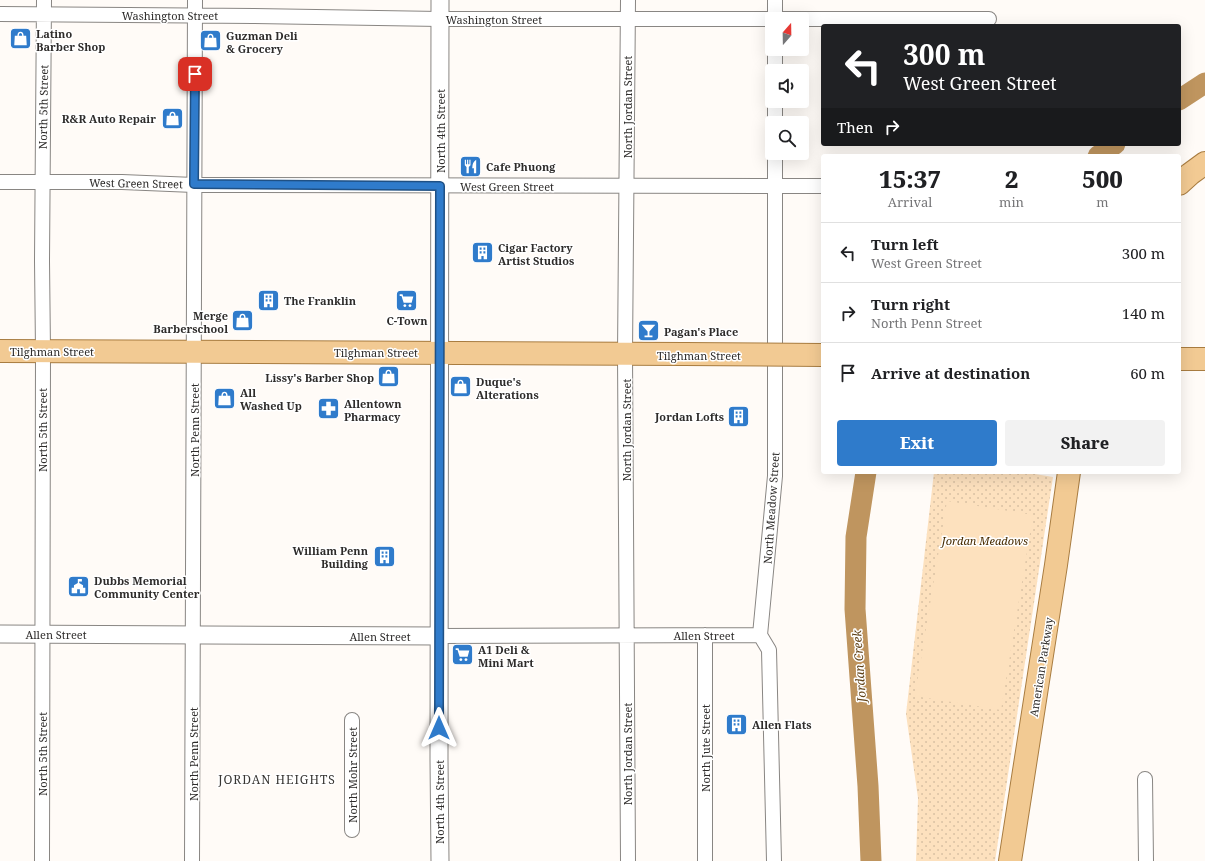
<!DOCTYPE html>
<html lang="en">
<head>
<meta charset="utf-8">
<style>
	:root { --surface:#fff; --page:#f2f2f2; --text:#202124; --muted:#757577; --line:#e0e0e0; --accent:#2f7bcb }
	body { margin:0; font-family:"Noto Serif",serif; background:var(--page); color:var(--text); height:100vh; display:flex; flex-direction:column; font-size:15px; white-space:nowrap }
	* { box-sizing:border-box; margin:0 }
	p { font-size:13px; color:var(--muted) }
	.icon { flex:none; width:22px; height:22px; fill:none; stroke:currentColor; stroke-width:2; stroke-linecap:round; stroke-linejoin:round }
	.map { position:relative; flex:1; overflow:hidden }
	.details { position:absolute; left:821px; top:154px; width:360px; height:320px; display:flex; flex-direction:column; background:var(--surface); border-radius:4px; box-shadow:0 4px 16px #0002 }
	.details>* { flex:none }
	.top-card { position:absolute; left:821px; top:24px; width:360px; height:122px; border-radius:4px; box-shadow:0 4px 16px #0002; background:#202124; color:#fff; overflow:hidden }
	.needle { width:26px; rotate:20deg }
	.fabs { position:absolute; left:765px; top:12px; display:grid; gap:8px }
	.fabs a { display:grid; place-items:center; width:44px; height:44px; border-radius:4px; background:var(--surface); box-shadow:0 4px 16px #0002; font-size:20px }
	.pin { position:absolute; display:grid; place-items:center; width:34px; height:34px; color:#fff; margin:-17px; border-radius:8px; box-shadow:0 2px 6px #0006 }
	.me { position:absolute; width:44px; margin:-22px; rotate:0deg; stroke-linejoin:round; filter:drop-shadow(0 0 3px #0008) }
	.turn { display:flex; align-items:center; gap:14px; height:84px; padding:0 16px; font-size:18px }
	.turn .icon { width:52px; height:52px; stroke-width:2.5 }
	.turn b { display:block; font-size:28px; line-height:34px }
	.then { display:flex; align-items:center; height:38px; padding:0 16px; background:#0003; gap:8px; font-size:15px }
	.eta { display:flex; justify-content:space-evenly; align-items:center; height:68px; text-align:center }
	.eta b { font-size:24px; font-weight:800; line-height:28px }
	.button { display:flex; gap:8px; margin-top:auto; padding:8px 16px }
	.button a { flex:1; height:46px; border-radius:4px; background:var(--accent); color:#fff; font-size:16px; font-weight:800; line-height:46px; text-align:center }
	.button a+a { background:var(--page); color:var(--text) }
	ul { padding:0; list-style:none }
	li { display:flex; align-items:center; gap:12px; height:60px; padding:0 16px; border-top:1px solid var(--line) }
	li div { flex:1 }
	li b { display:block; font-size:15px }
	li em { font-style:normal }
	.map>svg:first-child { display:block }
</style>
</head>
<body>
<div class="map">
<svg width="1205" height="861" viewBox="0 0 1205 861">
	<defs>
		<pattern id="grass-dots" width="8" height="8" patternUnits="userSpaceOnUse"><rect width="8" height="8" fill="#fde1be"/><path d="M2 2h.1M6 6h.1" fill="none" stroke="#d9c1a3" stroke-width="1.8" stroke-linecap="round"/></pattern>
	</defs>
	<rect width="100%" height="100%" fill="#fffbf7"/>
	<path fill="url(#grass-dots)" d="M 934,472 L 1023,472 L 1053,477 L 995,861 L 916,861 L 918,798 L 906,714 Z"/>
	<path fill="#fde1be" d="M 947,501 L 1033,515 L 1001,710 L 915,696 Z"/>
	<g fill="none" stroke-linecap="round" stroke-linejoin="round">
		<path stroke="#bf955f" stroke-width="21" d="M 1179,100 L 1205,83
			M 1098,156 L 1115,144
			M 866,472 L 856,537 L 855,609 L 868,786 L 871,861"/>
		<defs>
			<path id="minor" d="M 628,0 L 625,354 L 628,861
				M 0,14 L 254,16 L 440,19 L 989,19
				M 775,19 L 775,0
				M 775,71 L 775,49
				M 775,123 L 775,101
				M 0,182 L 122,182 L 194,185 L 823,186
				M 705,635 L 705,861
				M 439,636 L 760,635
				M 1145,779 L 1146,861
				M 352,830 L 352,720
				M 42,861 L 43,351 L 42,261 L 44,0
				M 192,861 L 195,0
				M 774,861 L 769,650 L 760,635 L 775,476 L 775,153"/>
			<path id="tertiary" d="M 0,634 L 439,636
				M 440,861 L 439,759 L 440,0"/>
			<path id="primary" d="M 1179,184 L 1190,174 L 1205,163
				M 0,351 L 684,354
				M 1179,359 L 1205,359
				M 1010,861 L 1056,565 L 1069,472"/>
		</defs>
		<use href="#minor" stroke="#898683" stroke-width="16"/>
		<use href="#tertiary" stroke="#898683" stroke-width="19"/>
		<use href="#primary" stroke="#a87c40" stroke-width="24"/>
		<use href="#minor" stroke="#fff" stroke-width="14"/>
		<use href="#tertiary" stroke="#fff" stroke-width="17"/>
		<use href="#primary" stroke="#f2ca93" stroke-width="22"/>
		<defs>
			<path id="primary-bridge" d="M 684,354 L 823,355"/>
		</defs>
		<use href="#primary-bridge" stroke="#a87c40" stroke-width="24" stroke-linecap="butt"/>
		<use href="#primary-bridge" stroke="#f2ca93" stroke-width="22"/>
	</g>
	<g fill="none" stroke-linecap="round" stroke-linejoin="round">
		<defs>
			<path id="route" d="M 195,74 L 194,184 L 440,186 L 439,728"/>
		</defs>
		<use href="#route" stroke="#1f5084" stroke-width="10"/>
		<use href="#route" stroke="#2f7bcb" stroke-width="7"/>
	</g>
	<defs>
		<symbol id="shop-square" viewBox="-11 -11 22 22"><rect x="-9" y="-9" width="18" height="18" rx="4" fill="#2f7bcb" stroke="#fff"/><path d="M-5-2.5h2.3a2.7 3.5 0 0 1 5.4 0H5L5.5 6h-11ZM-1.5-2.5h3a1.5 2.3 0 0 0-3 0Z" fill="#fff"/></symbol>
		<symbol id="restaurant-square" viewBox="-11 -11 22 22"><rect x="-9" y="-9" width="18" height="18" rx="4" fill="#2f7bcb" stroke="#fff"/><path d="M-5-6h1v4h1v-4h1v4h1v-4h1v5L-1.5 .5V6h-2V.5L-5-1ZM5-6V6H3V1.5H1.5Q1.5-4 5-6Z" fill="#fff"/></symbol>
		<symbol id="building-square" viewBox="-11 -11 22 22"><rect x="-9" y="-9" width="18" height="18" rx="4" fill="#2f7bcb" stroke="#fff"/><path d="M-4-6H4V6H1V3H-1V6H-4ZM-2.5-4.3h1.7v1.8h-1.7ZM.8-4.3h1.7v1.8H.8ZM-2.5-1h1.7V.8h-1.7ZM.8-1h1.7V.8H.8Z" fill="#fff"/></symbol>
		<symbol id="supermarket-square" viewBox="-11 -11 22 22"><rect x="-9" y="-9" width="18" height="18" rx="4" fill="#2f7bcb" stroke="#fff"/><path d="M-6-5.5h2.5l.6 2H6L4.5 2H-2.5L-4.4-4H-6ZM-1.5 3.2a1.3 1.3 0 1 0 .1 0ZM3 3.2a1.3 1.3 0 1 0 .1 0Z" fill="#fff"/></symbol>
		<symbol id="bar-square" viewBox="-11 -11 22 22"><rect x="-9" y="-9" width="18" height="18" rx="4" fill="#2f7bcb" stroke="#fff"/><path d="M-6-5H6L.8 .8V4.5H3.5V6h-7V4.5H-.8V.8Z" fill="#fff"/></symbol>
		<symbol id="pharmacy-square" viewBox="-11 -11 22 22"><rect x="-9" y="-9" width="18" height="18" rx="4" fill="#2f7bcb" stroke="#fff"/><path d="M-2-6h4v4h4v4h-4v4h-4v-4h-4v-4h4Z" fill="#fff"/></symbol>
		<symbol id="civic-square" viewBox="-11 -11 22 22"><rect x="-9" y="-9" width="18" height="18" rx="4" fill="#2f7bcb" stroke="#fff"/><path d="M-.6-6.5H3V-4.5H.6V-3L4-1V1h2V6H-6V1h2V-1L-.6-3ZM-1.2 2.5V6h2.4V2.5Z" fill="#fff"/></symbol>
	</defs>
	<g fill-rule="evenodd">
		<use href="#shop-square" x="8" y="26" width="25" height="25"/>
		<use href="#shop-square" x="198" y="28" width="25" height="25"/>
		<use href="#shop-square" x="160" y="106" width="25" height="25"/>
		<use href="#restaurant-square" x="458" y="154" width="25" height="25"/>
		<use href="#building-square" x="470" y="240" width="25" height="25"/>
		<use href="#building-square" x="256" y="288" width="25" height="25"/>
		<use href="#supermarket-square" x="394" y="288" width="25" height="25"/>
		<use href="#shop-square" x="230" y="308" width="25" height="25"/>
		<use href="#bar-square" x="636" y="318" width="25" height="25"/>
		<use href="#shop-square" x="376" y="364" width="25" height="25"/>
		<use href="#shop-square" x="448" y="374" width="25" height="25"/>
		<use href="#shop-square" x="212" y="386" width="25" height="25"/>
		<use href="#pharmacy-square" x="316" y="396" width="25" height="25"/>
		<use href="#building-square" x="726" y="404" width="25" height="25"/>
		<use href="#building-square" x="372" y="544" width="25" height="25"/>
		<use href="#civic-square" x="66" y="574" width="25" height="25"/>
		<use href="#supermarket-square" x="450" y="642" width="25" height="25"/>
		<use href="#building-square" x="724" y="712" width="25" height="25"/>
	</g>
	<g text-anchor="middle" dominant-baseline="central" stroke-width="3" stroke-linejoin="round" paint-order="stroke">
		<g font-size="11" fill="#2e2c2b" stroke="#fff">
			<text x="170" y="15">Washington Street</text>
			<text x="494" y="19">Washington Street</text>
			<text transform="translate(43 107) rotate(-89)">North 5th Street</text>
			<text transform="translate(627 107) rotate(-90)">North Jordan Street</text>
			<text transform="translate(440 131) rotate(-90)">North 4th Street</text>
			<text transform="translate(136 183) rotate(1)">West Green Street</text>
			<text x="507" y="186">West Green Street</text>
			<text x="52" y="351">Tilghman Street</text>
			<text x="376" y="352">Tilghman Street</text>
			<text x="699" y="355">Tilghman Street</text>
			<text transform="translate(42 430) rotate(-90)">North 5th Street</text>
			<text transform="translate(194 430) rotate(-90)">North Penn Street</text>
			<text transform="translate(626 430) rotate(-90)">North Jordan Street</text>
			<text transform="translate(771 508) rotate(-86)">North Meadow Street</text>
			<text x="56" y="634">Allen Street</text>
			<text x="704" y="635">Allen Street</text>
			<text x="380" y="636">Allen Street</text>
			<text transform="translate(1041 667) rotate(-81)">American Parkway</text>
			<text transform="translate(705 748) rotate(-90)">North Jute Street</text>
			<text transform="translate(42 754) rotate(-90)">North 5th Street</text>
			<text transform="translate(193 754) rotate(-90)">North Penn Street</text>
			<text transform="translate(627 754) rotate(-90)">North Jordan Street</text>
			<text transform="translate(352 775) rotate(-90)">North Mohr Street</text>
			<text transform="translate(439 802) rotate(-90)">North 4th Street</text>
		</g>
		<g font-size="11" font-weight="bold" fill="#2e2c2b" stroke="#fff" text-anchor="start">
			<text x="36" y="33">Latino<tspan x="36" dy="13">Barber Shop</tspan></text>
			<text x="226" y="35">Guzman Deli<tspan x="226" dy="13">&amp; Grocery</tspan></text>
			<text x="156" y="118" text-anchor="end">R&amp;R Auto Repair</text>
			<text x="486" y="166">Cafe Phuong</text>
			<text x="498" y="247">Cigar Factory<tspan x="498" dy="13">Artist Studios</tspan></text>
			<text x="284" y="300">The Franklin</text>
			<text x="228" y="315" text-anchor="end">Merge<tspan x="228" dy="13">Barberschool</tspan></text>
			<text x="407" y="320" text-anchor="middle">C-Town</text>
			<text x="664" y="331">Pagan's Place</text>
			<text x="374" y="377" text-anchor="end">Lissy's Barber Shop</text>
			<text x="476" y="381">Duque's<tspan x="476" dy="13">Alterations</tspan></text>
			<text x="240" y="392">All<tspan x="240" dy="13">Washed Up</tspan></text>
			<text x="344" y="403">Allentown<tspan x="344" dy="13">Pharmacy</tspan></text>
			<text x="724" y="416" text-anchor="end">Jordan Lofts</text>
			<text x="368" y="550" text-anchor="end">William Penn<tspan x="368" dy="13">Building</tspan></text>
			<text x="94" y="580">Dubbs Memorial<tspan x="94" dy="13">Community Center</tspan></text>
			<text x="478" y="649">A1 Deli &amp;<tspan x="478" dy="13">Mini Mart</tspan></text>
			<text x="752" y="724">Allen Flats</text>
		</g>
		<g font-size="11" font-style="italic" fill="#472b00" stroke="#fff">
			<text x="985" y="540">Jordan Meadows</text>
		</g>
		<g font-size="12" font-style="italic" fill="#604218" stroke="#fff">
			<text transform="translate(859 666) rotate(-94)">Jordan Creek</text>
		</g>
		<g font-size="12" letter-spacing="1" fill="#393734" stroke="#fff">
			<text x="277" y="779">JORDAN HEIGHTS</text>
		</g>
	</g>
</svg>
<div class="fabs">
<a><svg class="needle" viewBox="-14 -14 28 28"><path d="M0-13l5 13h-10z" fill="#e53935"/><path d="M0 13l5-13h-10z" fill="#757577"/></svg></a>
<a><svg class="icon" aria-label="sound" viewBox="0 0 24 24"><path d="M4 9h4l5-4v14l-5-4H4zM17 9q2 3 0 6"/></svg></a>
<a><svg class="icon" aria-label="search" viewBox="0 0 24 24"><circle cx="10" cy="10" r="6"/><path d="M15 15l6 6"/></svg></a>
</div>
<div class="pin" style="left:195px;top:74px;background:#d93025"><svg class="icon" aria-label="arrive" viewBox="0 0 24 24"><path d="M6 21V4h12l-3 4 3 4H6"/></svg></div>
<svg class="me" style="left:439px;top:728px" viewBox="-20 -20 40 40"><path d="M0-17L14 15 0 8-14 15z" fill="#2f7bcb" stroke="#fff" stroke-width="4"/></svg>
<div class="top-card">
<div class="turn"><svg class="icon" aria-label="left" viewBox="0 0 24 24"><path d="M17 20v-9H6M10 6l-5 5 5 5"/></svg><div><b>300 m</b>West Green Street</div></div>
<div class="then">Then<svg class="icon" aria-label="right" viewBox="0 0 24 24"><path d="M7 20v-9h11M14 6l5 5-5 5"/></svg></div>
</div>
<section class="details">
<div class="eta">
<div><b>15:37</b><p>Arrival</p></div>
<div><b>2</b><p>min</p></div>
<div><b>500</b><p>m</p></div>
</div>
<ul>
<li><svg class="icon" aria-label="left" viewBox="0 0 24 24"><path d="M17 20v-9H6M10 6l-5 5 5 5"/></svg><div><b>Turn left</b><p>West Green Street</p></div><em>300 m</em></li>
<li><svg class="icon" aria-label="right" viewBox="0 0 24 24"><path d="M7 20v-9h11M14 6l5 5-5 5"/></svg><div><b>Turn right</b><p>North Penn Street</p></div><em>140 m</em></li>
<li><svg class="icon" aria-label="arrive" viewBox="0 0 24 24"><path d="M6 21V4h12l-3 4 3 4H6"/></svg><div><b>Arrive at destination</b></div><em>60 m</em></li>
</ul>
<div class="button"><a>Exit</a><a>Share</a></div>
</section>
</div>
</body>
</html>
